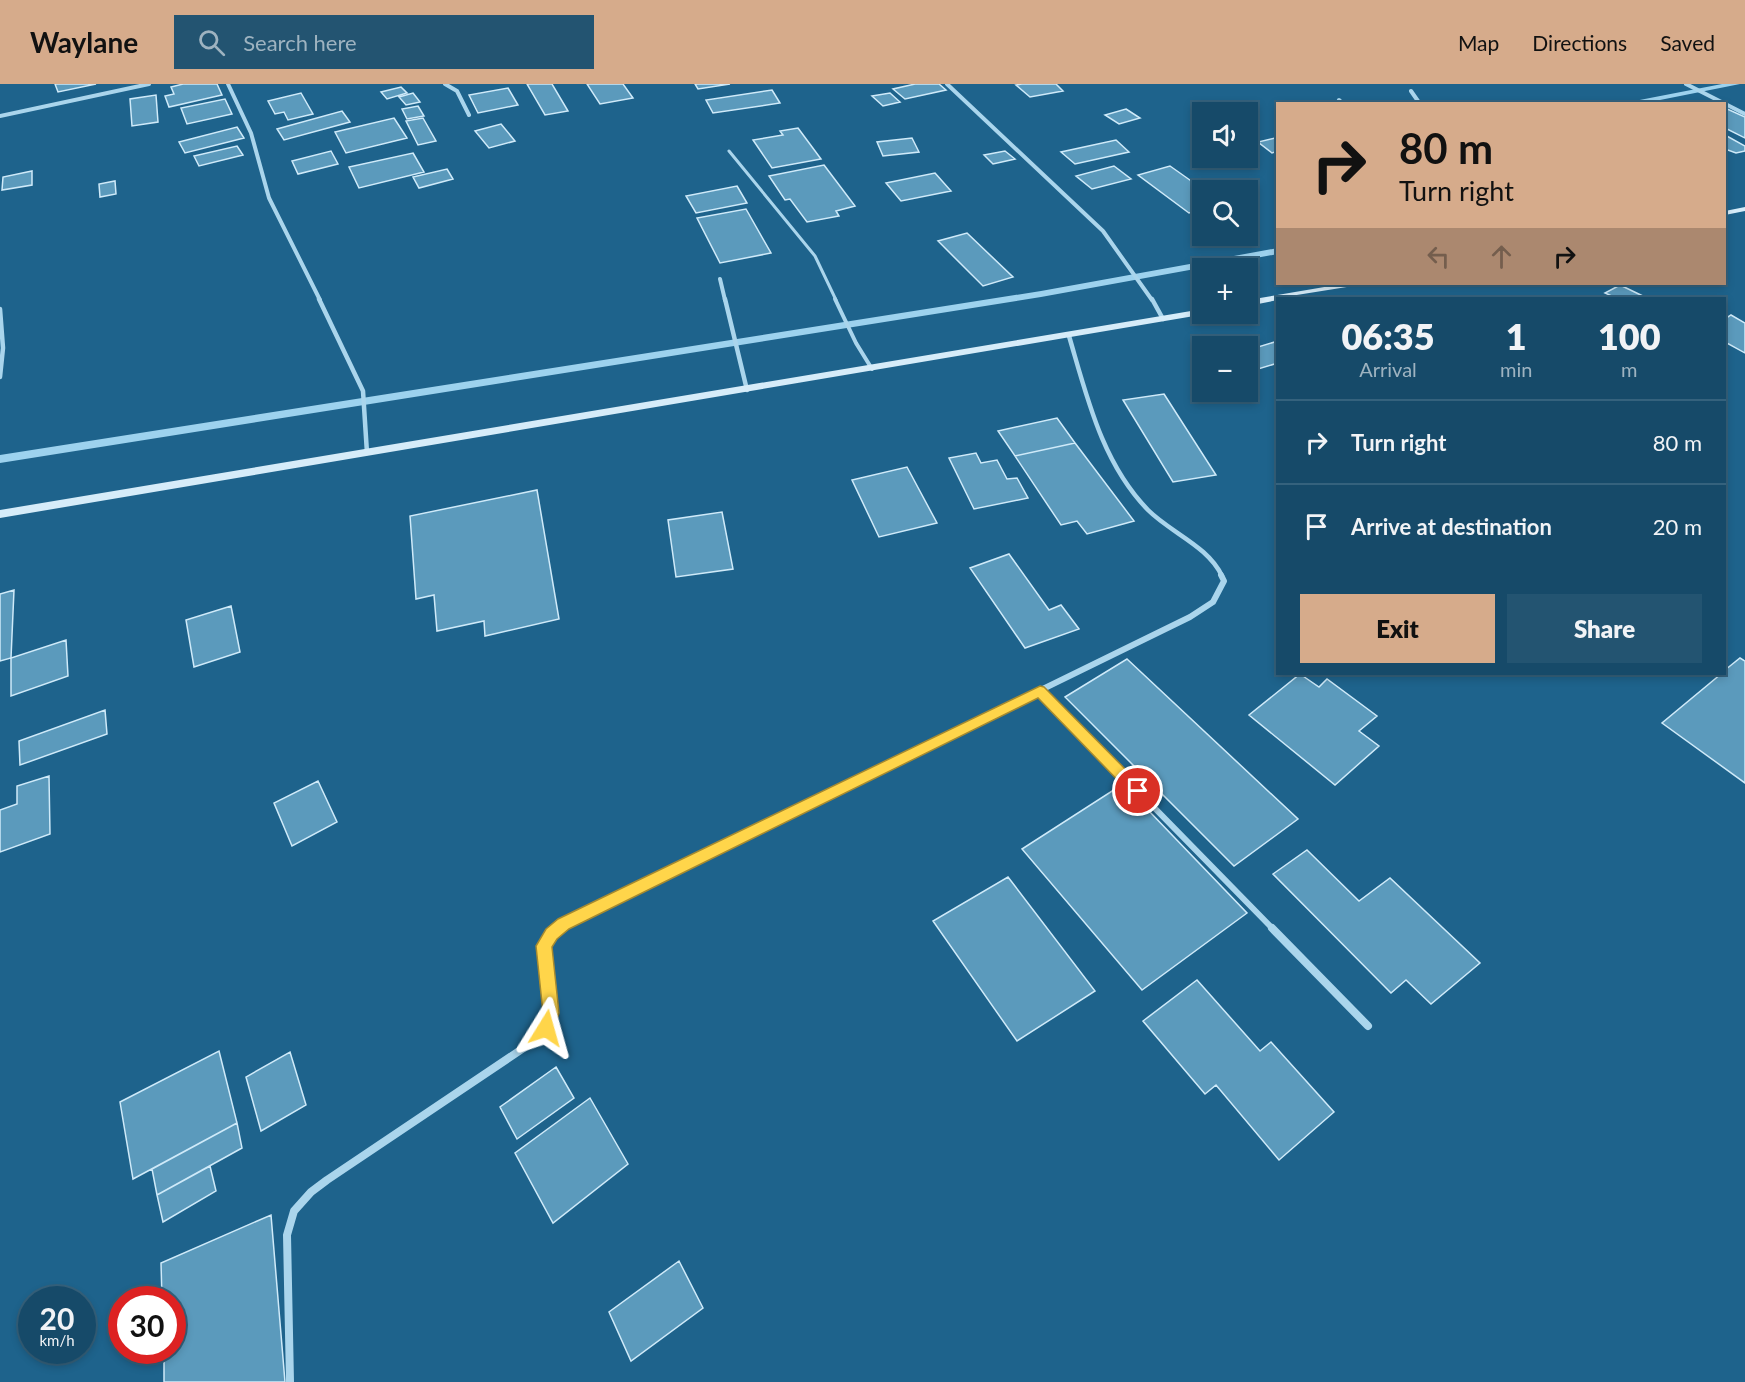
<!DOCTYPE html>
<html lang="en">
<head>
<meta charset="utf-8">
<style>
	:root { --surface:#164a69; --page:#235471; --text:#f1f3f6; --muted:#9eb3c0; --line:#35627d; --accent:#d6ab8b }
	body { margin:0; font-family:Lato,sans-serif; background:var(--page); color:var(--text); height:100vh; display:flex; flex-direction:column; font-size:22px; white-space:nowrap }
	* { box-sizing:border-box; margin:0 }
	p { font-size:20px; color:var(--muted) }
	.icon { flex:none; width:33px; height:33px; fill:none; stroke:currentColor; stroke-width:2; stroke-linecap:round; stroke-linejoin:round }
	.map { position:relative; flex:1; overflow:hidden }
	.drawer { position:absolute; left:1276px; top:213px; width:450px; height:378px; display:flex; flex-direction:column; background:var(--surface); border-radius:0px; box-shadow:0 3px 9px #0003,0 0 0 2px var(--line) }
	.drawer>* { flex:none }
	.top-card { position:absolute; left:1276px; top:18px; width:450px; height:183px; border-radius:0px; box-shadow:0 3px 9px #0003,0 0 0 2px var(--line); background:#d6ab8b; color:#111; overflow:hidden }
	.fabs { position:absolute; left:1192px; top:18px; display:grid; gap:12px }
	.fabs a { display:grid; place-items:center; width:66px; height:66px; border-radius:0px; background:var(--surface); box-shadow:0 3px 9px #0003,0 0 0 2px var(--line); font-size:30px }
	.speed { position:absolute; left:18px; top:1202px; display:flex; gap:12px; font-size:30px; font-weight:700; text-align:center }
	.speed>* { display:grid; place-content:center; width:78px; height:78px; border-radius:50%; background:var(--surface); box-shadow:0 3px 9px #0003,0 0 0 2px var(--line); line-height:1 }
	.speed small { font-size:15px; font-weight:400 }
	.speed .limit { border:9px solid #d22; background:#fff; color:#111 }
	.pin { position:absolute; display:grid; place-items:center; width:51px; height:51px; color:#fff; margin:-26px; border:3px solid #fff; border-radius:50%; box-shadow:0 2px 6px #0007 }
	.me { position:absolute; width:66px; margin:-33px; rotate:8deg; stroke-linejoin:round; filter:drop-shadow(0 0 4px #0008) }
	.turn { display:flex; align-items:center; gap:21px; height:126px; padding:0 24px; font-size:27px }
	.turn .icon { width:78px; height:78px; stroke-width:2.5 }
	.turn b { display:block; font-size:42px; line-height:51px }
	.lanes { display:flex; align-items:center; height:57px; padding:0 24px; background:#0003; justify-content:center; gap:30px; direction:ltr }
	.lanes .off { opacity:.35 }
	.eta { display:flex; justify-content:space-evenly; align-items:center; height:102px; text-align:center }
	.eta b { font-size:36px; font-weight:800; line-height:42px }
	.button { display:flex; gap:12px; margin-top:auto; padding:12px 24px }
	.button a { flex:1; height:69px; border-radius:0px; background:var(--accent); color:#111; font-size:24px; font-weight:800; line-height:69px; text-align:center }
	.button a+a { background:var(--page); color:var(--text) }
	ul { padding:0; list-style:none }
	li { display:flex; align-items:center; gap:18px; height:84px; padding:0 24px; border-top:2px solid var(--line) }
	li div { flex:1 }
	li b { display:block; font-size:22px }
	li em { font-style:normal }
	header { display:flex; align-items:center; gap:36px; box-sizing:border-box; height:84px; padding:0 30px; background:var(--accent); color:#111 }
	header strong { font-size:28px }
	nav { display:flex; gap:33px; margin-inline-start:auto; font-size:21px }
	.search { width:420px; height:54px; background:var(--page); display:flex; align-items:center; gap:15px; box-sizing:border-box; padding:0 21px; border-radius:0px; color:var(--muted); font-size:22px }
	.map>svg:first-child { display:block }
</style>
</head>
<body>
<header>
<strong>Waylane</strong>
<div class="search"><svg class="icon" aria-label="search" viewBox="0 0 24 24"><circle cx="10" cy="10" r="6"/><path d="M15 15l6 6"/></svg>Search here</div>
<nav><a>Map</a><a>Directions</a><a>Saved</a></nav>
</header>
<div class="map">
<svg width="1745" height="1298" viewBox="0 0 1745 1298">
	<rect width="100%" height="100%" fill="#1e638c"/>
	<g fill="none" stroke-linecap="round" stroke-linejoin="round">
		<path fill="#9dd2ee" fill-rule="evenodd" d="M 1722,0 L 1740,0 L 1640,20 L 1619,20 Z
			M 1278,164 L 1278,170 L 1041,213 L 0,379 L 0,371 L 1041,207 Z"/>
	</g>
	<path fill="#5b9abc" stroke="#cfeaf9" stroke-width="1.5" d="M 55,0 L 96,0 L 58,8 Z
		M 183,0 L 217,0 L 222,11 L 169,23 L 165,12 L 174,10 L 171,3 Z
		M 527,0 L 552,0 L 568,27 L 545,31 Z
		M 587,0 L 623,0 L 633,14 L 600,20 Z
		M 695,0 L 730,0 L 698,5 Z
		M 915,0 L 939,0 L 946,6 L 905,15 L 893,5 Z
		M 1022,0 L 1056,0 L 1063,7 L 1030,13 L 1016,1 Z
		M 401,3 L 407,9 L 387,15 L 381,8 Z
		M 508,4 L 518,21 L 478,29 L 469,11 Z
		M 772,6 L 780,19 L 713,29 L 706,16 Z
		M 301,9 L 313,30 L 288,36 L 284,28 L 275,30 L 268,17 Z
		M 413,9 L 420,18 L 406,21 L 399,13 Z
		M 890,9 L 900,18 L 883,22 L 872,12 Z
		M 156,11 L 158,38 L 132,42 L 130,15 Z
		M 225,15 L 232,30 L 187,40 L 181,24 Z
		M 418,22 L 424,32 L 407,35 L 402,25 Z
		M 1725,24 L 1745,33 L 1745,54 L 1725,44 Z
		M 1126,25 L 1140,34 L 1119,40 L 1105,31 Z
		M 342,27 L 350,38 L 284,56 L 277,45 Z
		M 394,34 L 407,54 L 346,69 L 335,48 Z
		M 423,34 L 436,57 L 418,61 L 406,37 Z
		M 501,40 L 515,57 L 489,64 L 475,47 Z
		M 237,43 L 244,54 L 185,69 L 179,58 Z
		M 798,44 L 821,75 L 772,84 L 753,56 L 783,51 L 780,47 Z
		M 1725,51 L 1745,62 L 1745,67 L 1736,69 L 1725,65 Z
		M 912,54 L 919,68 L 883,72 L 877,58 Z
		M 1275,54 L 1278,56 L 1278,67 L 1272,69 L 1258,58 Z
		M 1116,56 L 1129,68 L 1075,80 L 1061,68 Z
		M 237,62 L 243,71 L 199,82 L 194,72 Z
		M 331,67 L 338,80 L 298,90 L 292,77 Z
		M 1005,67 L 1015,75 L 993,80 L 984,71 Z
		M 413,69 L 424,88 L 359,104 L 349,83 Z
		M 824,81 L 855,122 L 836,127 L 839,132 L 807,138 L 790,115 L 785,116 L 769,92 Z
		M 1114,82 L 1131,95 L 1092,105 L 1076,92 Z
		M 1170,82 L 1204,106 L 1203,125 L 1189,129 L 1138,91 Z
		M 447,85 L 453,95 L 419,104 L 413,93 Z
		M 32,87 L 32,101 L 2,106 L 3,93 Z
		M 935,89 L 951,107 L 901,117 L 886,99 Z
		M 115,97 L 116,110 L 100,113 L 99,100 Z
		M 737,102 L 747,119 L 696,129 L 686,112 Z
		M 746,125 L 771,169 L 720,179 L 697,134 Z
		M 967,149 L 1013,193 L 983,202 L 938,157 Z
		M 1620,201 L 1647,214 L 1616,214 L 1605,209 Z
		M 1731,231 L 1745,239 L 1745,269 L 1725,258 L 1725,235 Z
		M 1278,257 L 1278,279 L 1248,288 L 1248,266 Z
		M 1164,310 L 1216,391 L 1173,398 L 1123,316 Z
		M 1057,334 L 1075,359 L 1015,372 L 998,347 Z
		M 1075,359 L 1134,437 L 1087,450 L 1077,437 L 1061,441 L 1015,372 Z
		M 976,369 L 981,379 L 997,376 L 1007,395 L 1017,394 L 1028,414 L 974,425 L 949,374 Z
		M 907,383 L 937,439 L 879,453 L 852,396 Z
		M 537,406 L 559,535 L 485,552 L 484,537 L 437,547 L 434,511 L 416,515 L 410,432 Z
		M 722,428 L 733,485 L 676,493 L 668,436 Z
		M 1009,470 L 1049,526 L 1061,521 L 1079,545 L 1025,564 L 970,484 Z
		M 14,506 L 11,574 L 0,577 L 0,510 Z
		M 231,522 L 240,568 L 194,583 L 186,536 Z
		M 66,556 L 68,592 L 11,612 L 11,574 Z
		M 1740,574 L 1745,577 L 1745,699 L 1662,639 L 1721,590 L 1725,590 L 1725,586 Z
		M 1127,575 L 1298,735 L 1234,782 L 1065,613 Z
		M 1300,590 L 1319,603 L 1327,595 L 1377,632 L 1359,647 L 1379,662 L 1335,701 L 1249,631 Z
		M 105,626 L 107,650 L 20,681 L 19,657 Z
		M 49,692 L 50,750 L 0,768 L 0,726 L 17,720 L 17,702 Z
		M 318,697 L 337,738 L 292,762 L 274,719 Z
		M 1123,700 L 1247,829 L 1142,906 L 1022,765 Z
		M 1307,766 L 1359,817 L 1390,794 L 1480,879 L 1431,920 L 1406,896 L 1391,909 L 1273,790 Z
		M 1008,793 L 1095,907 L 1017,957 L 933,837 Z
		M 1197,896 L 1260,967 L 1271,958 L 1334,1028 L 1279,1076 L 1216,1001 L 1205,1010 L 1143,937 Z
		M 219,967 L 237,1039 L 133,1095 L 120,1018 Z
		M 290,968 L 306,1021 L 261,1047 L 246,993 Z
		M 556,983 L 574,1014 L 517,1055 L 500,1023 Z
		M 590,1014 L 628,1080 L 553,1139 L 515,1069 Z
		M 237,1039 L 242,1064 L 157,1111 L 152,1085 Z
		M 210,1082 L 216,1107 L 163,1138 L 157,1111 Z
		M 271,1131 L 285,1298 L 164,1298 L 164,1266 L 172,1266 L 172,1215 L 162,1215 L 161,1179 Z
		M 679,1177 L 703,1224 L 631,1277 L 609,1228 Z"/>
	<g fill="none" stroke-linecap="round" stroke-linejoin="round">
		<path stroke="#aad5ec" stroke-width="3" d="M 729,67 L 815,172 L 836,216"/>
		<path stroke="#aad5ec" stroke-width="4" d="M 835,215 L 856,259 L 872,285"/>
		<path stroke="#aad5ec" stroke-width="4" d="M 228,0 L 251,49 L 269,114 L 320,216
			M 445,0 L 457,7 L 469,31
			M 947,0 L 1103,147 L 1152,216
			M 1686,0 L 1745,30
			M 1411,7 L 1420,20
			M 1339,16 L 1343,20
			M 0,32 L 149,0
			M 720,195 L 725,216"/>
		<path stroke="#aad5ec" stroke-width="4.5" d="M 319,215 L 363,307 L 367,369
			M 725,215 L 747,306
			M 1152,215 L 1163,235
			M 0,225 L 3,264 L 0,293
			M 1069,252 C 1087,313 1102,379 1148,426 C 1171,449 1208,462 1222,492"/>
		<path stroke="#aad5ec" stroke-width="6" d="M 1040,607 L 1274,846
			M 557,846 L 563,840 L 1190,533 L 1213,518 L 1224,497 L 1221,491"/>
		<path stroke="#aad5ec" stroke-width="8" d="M 1272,844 L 1368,942
			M 290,1298 L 287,1151 L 294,1127 L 311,1108 L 327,1096 L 534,957 L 546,944 L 551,929 L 544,862 L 558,844"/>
		<path fill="#d6ecf9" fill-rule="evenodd" d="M 1745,123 L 1745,127 L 1725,131 L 1725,127 Z
			M 1342,200 L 1357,200 L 1353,202 L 1278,214 L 1278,216 L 1248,222 L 1248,216 Z
			M 1203,225 L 1203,230 L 1206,230 L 0,434 L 0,426 Z"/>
	</g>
	<path fill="#ffd54a" stroke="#a68a30" stroke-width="1.5" d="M 1040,602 L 1044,603 L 1143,703 L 1145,707 L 1143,712 L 1133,712 L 1038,614 L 569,845 L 557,855 L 552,863 L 559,929 L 552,950 L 546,952 L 540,950 L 537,944 L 543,929 L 536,862 L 546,845 L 558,835 Z"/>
</svg>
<div class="fabs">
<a><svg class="icon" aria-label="sound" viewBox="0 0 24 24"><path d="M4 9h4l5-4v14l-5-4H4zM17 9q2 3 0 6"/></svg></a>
<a><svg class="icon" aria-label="search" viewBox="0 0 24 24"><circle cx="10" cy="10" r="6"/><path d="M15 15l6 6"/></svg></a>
<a>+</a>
<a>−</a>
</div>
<div class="speed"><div>20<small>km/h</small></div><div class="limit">30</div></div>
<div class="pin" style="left:1138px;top:707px;background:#d93025"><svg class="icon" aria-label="arrive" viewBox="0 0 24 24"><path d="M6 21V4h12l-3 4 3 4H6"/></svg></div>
<svg class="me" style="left:546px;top:944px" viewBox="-20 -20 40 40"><path d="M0-17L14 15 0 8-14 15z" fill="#ffd54a" stroke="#fff" stroke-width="4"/></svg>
<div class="top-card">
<div class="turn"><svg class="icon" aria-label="right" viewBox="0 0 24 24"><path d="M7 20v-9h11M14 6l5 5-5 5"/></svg><div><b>80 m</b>Turn right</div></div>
<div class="lanes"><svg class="icon off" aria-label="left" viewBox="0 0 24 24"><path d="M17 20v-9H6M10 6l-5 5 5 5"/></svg><svg class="icon off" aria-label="ahead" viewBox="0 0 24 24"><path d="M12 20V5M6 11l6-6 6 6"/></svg><svg class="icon" aria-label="right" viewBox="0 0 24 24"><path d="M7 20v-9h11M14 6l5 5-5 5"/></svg></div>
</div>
<section class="drawer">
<div class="eta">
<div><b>06:35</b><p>Arrival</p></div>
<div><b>1</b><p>min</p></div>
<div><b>100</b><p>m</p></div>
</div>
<ul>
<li><svg class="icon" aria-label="right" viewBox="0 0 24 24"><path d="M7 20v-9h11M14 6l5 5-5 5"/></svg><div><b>Turn right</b></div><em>80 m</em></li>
<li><svg class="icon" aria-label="arrive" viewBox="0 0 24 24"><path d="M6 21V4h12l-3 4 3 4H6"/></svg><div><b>Arrive at destination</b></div><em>20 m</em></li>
</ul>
<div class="button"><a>Exit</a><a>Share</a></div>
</section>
</div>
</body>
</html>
